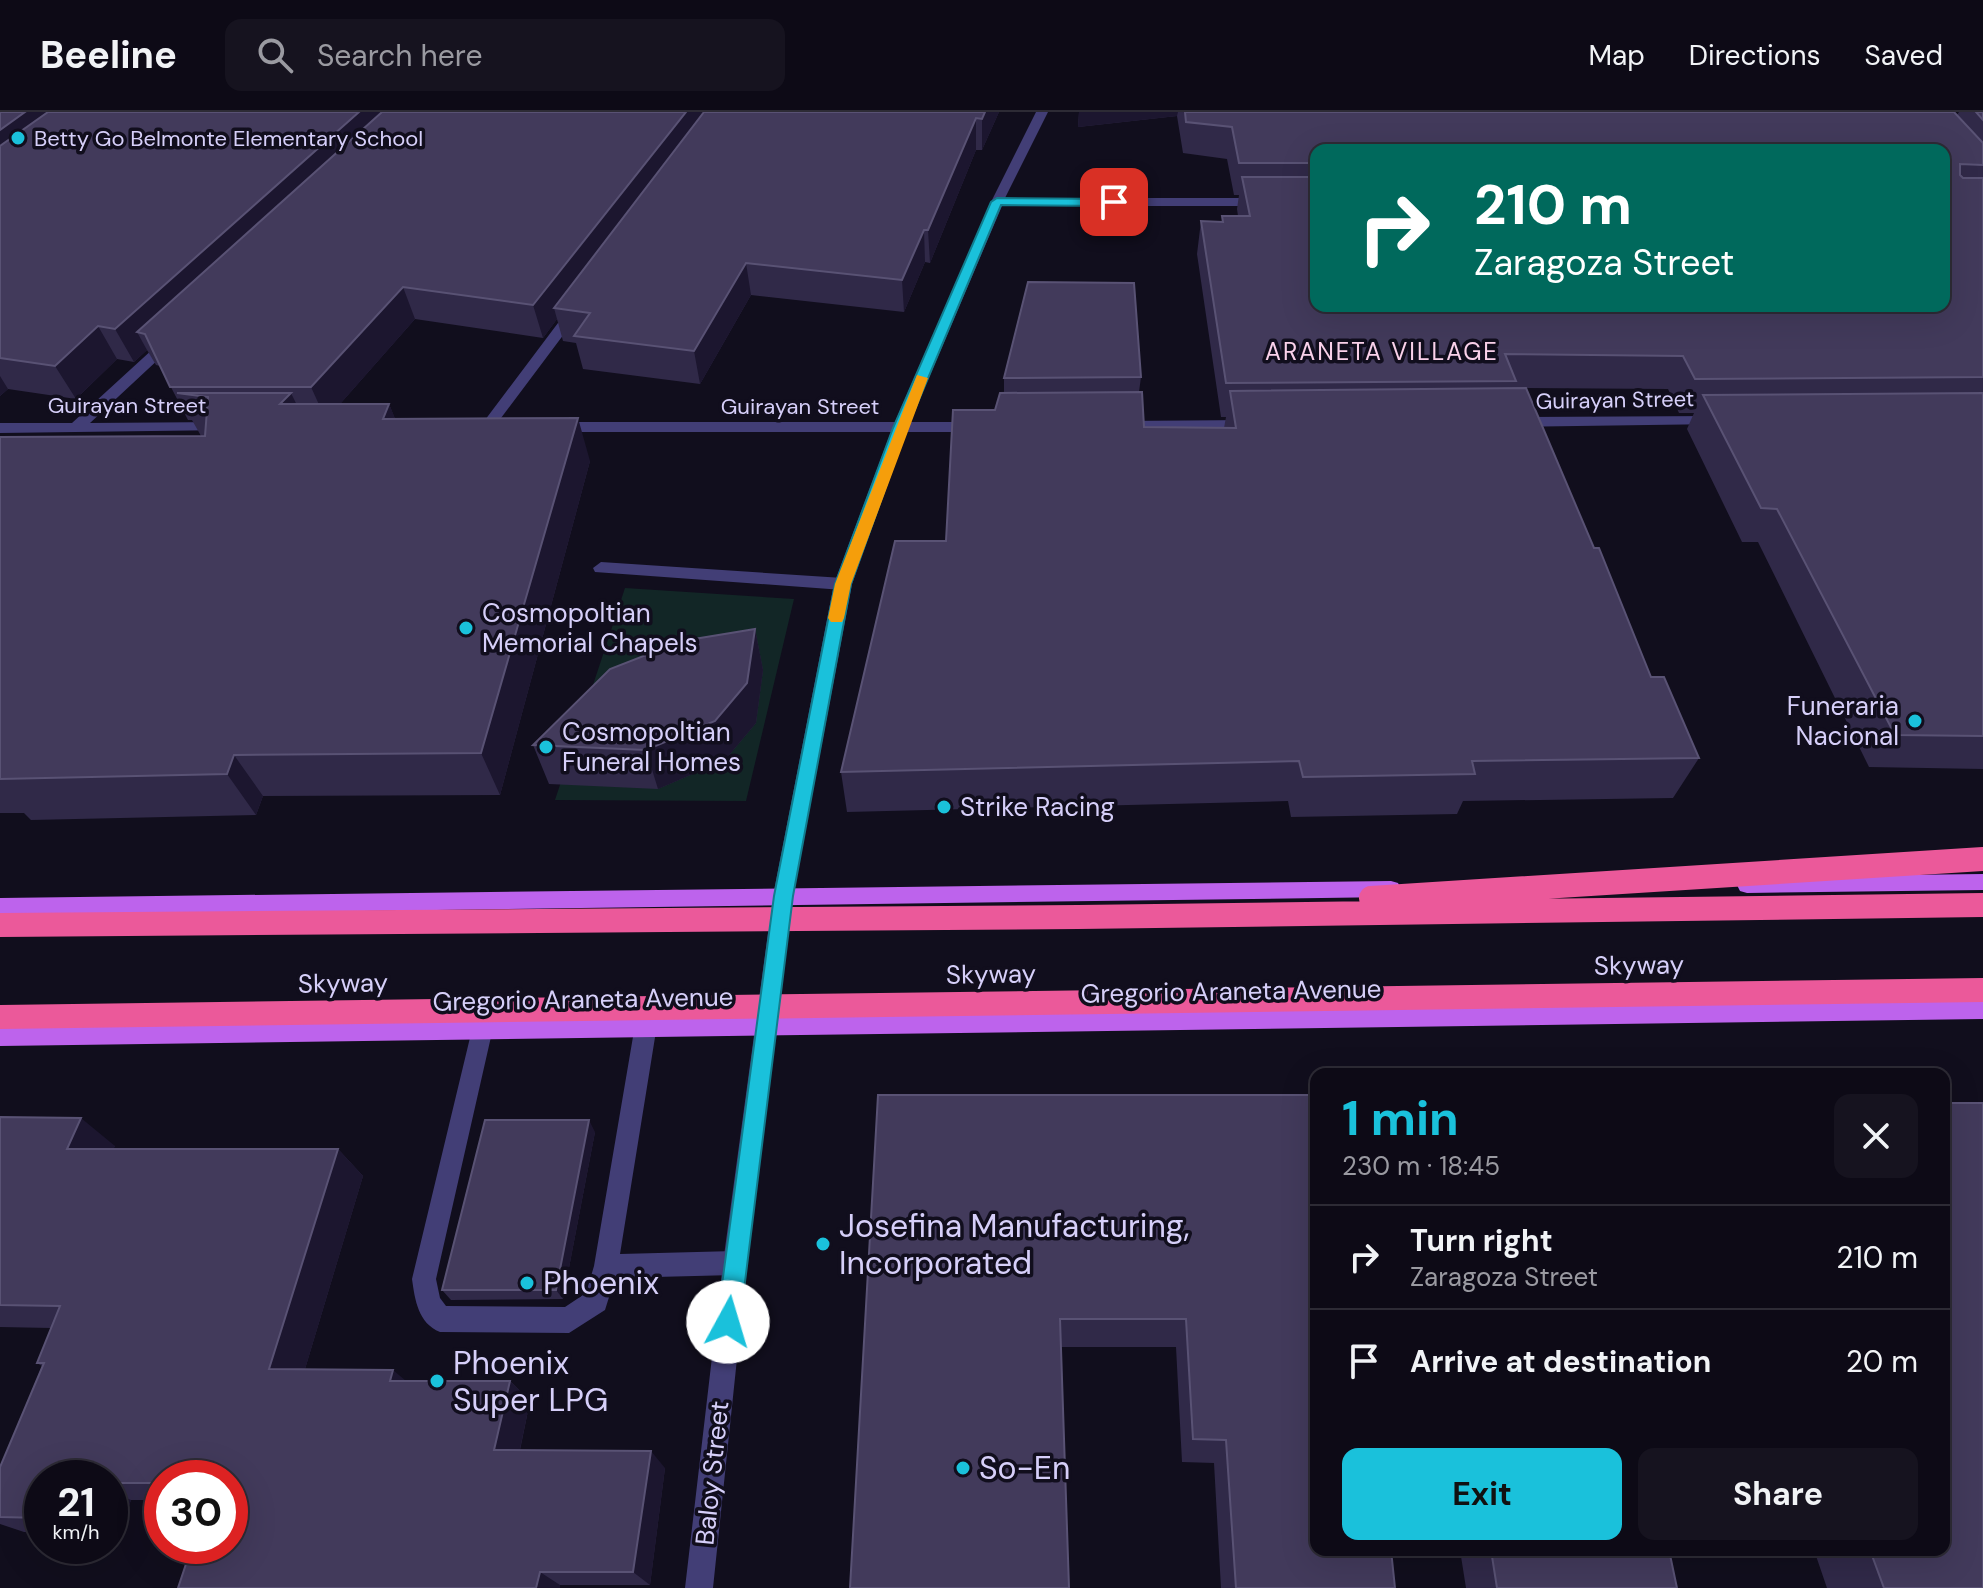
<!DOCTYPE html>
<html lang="en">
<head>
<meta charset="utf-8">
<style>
	:root { --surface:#0d0a16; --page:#16131f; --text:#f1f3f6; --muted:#9a9aa1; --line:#2d2b35; --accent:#1ac1db }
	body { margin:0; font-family:"DM Sans",sans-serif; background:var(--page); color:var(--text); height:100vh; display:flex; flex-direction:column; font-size:30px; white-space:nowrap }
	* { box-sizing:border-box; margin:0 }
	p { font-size:26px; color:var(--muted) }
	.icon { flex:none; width:44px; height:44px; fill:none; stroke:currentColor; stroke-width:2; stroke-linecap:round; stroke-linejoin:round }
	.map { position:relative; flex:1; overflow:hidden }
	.drawer { position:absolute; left:1310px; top:956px; width:640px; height:488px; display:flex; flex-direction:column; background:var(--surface); border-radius:16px; box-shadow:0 8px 32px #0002,0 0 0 2px var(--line) }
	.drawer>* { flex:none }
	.banner { position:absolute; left:1310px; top:32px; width:640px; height:168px; border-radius:16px; box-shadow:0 8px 32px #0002,0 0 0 2px var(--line); background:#00695c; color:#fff; overflow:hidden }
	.speed { position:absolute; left:24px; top:1348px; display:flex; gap:16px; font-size:40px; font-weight:700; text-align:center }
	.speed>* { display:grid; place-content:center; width:104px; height:104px; border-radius:50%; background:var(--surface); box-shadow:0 8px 32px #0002,0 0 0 2px var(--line); line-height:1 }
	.speed small { font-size:20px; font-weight:400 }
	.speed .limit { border:12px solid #d22; background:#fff; color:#111 }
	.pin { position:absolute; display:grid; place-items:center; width:68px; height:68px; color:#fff; margin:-34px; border-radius:16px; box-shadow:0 4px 12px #0006 }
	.me { position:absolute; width:88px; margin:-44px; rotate:6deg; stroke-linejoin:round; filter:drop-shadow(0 0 6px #0008) }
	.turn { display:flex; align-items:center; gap:28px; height:168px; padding:0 32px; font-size:36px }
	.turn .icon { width:104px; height:104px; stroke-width:2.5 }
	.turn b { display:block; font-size:56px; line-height:68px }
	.round { display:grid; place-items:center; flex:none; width:84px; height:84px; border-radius:16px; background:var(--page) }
	.headline { display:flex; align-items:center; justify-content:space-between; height:136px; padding:0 32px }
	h1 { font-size:48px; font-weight:700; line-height:60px; color:var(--accent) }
	.primary-button { display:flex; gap:16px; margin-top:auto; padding:16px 32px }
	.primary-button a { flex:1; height:92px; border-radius:16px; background:var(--accent); color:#111; font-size:32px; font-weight:700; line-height:92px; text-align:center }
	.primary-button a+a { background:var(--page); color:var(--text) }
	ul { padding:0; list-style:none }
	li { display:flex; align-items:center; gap:24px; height:104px; padding:0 32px; border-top:2px solid var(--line) }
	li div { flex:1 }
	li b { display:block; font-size:30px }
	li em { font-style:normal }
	header { display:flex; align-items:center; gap:48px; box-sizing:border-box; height:112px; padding:0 40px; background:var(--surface); border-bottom:2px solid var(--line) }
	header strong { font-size:38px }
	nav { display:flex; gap:44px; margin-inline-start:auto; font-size:28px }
	.search { width:560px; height:72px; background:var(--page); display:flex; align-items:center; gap:20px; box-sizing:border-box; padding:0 28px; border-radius:16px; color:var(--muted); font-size:30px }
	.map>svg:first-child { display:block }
</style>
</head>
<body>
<header>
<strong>Beeline</strong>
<div class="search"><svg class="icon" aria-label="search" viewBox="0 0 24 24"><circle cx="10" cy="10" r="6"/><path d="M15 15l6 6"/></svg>Search here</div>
<nav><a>Map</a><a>Directions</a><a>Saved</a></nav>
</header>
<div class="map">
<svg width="1983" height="1476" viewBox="0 0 1983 1476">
	<rect width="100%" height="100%" fill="#110e1d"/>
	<path fill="#122626" d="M 625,476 L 794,487 L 746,689 L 555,688 Z"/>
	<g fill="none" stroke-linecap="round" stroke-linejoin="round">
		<path fill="#423e76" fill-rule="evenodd" d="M 601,450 L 843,466 L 852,472 L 843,478 L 595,460 L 593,456 Z
			M 646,903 L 654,906 L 657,913 L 620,1142 L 735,1139 L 744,1142 L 747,1151 L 744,1160 L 735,1163 L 615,1166 L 605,1198 L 569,1221 L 440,1220 C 418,1211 415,1188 412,1167 L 474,909 L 482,906 L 490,909 L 493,916 L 436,1167 L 440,1186 L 446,1194 L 565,1195 L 586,1181 L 594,1154 L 635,913 L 638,906 Z"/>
		<path fill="#423e76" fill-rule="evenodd" d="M 1036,0 L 1048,0 L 1005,86 L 1316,86 L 1316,94 L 1002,94 L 910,310 L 979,310 L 987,315 L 979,320 L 906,320 L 852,472 L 793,784 L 747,1151 L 713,1476 L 685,1476 L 723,1151 L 773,784 L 834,472 L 891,320 L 555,320 L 547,315 L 555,310 L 895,310 L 991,90 Z
			M 575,194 L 582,198 L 492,318 L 482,318 L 482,312 L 570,195 Z
			M 171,224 L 176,225 L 176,231 L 90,311 L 223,310 L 228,312 L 228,318 L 0,321 L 0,311 L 72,311 L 166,225 Z
			M 1715,304 L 1723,309 L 1720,312 L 1515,315 L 1507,310 L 1515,305 Z
			M 1251,308 L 1259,313 L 1256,316 L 1119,319 L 1111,314 L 1119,309 Z"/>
		<path fill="#bd63ec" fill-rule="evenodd" d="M 1983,762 L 1983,778 L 1747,781 L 1740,779 L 1737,773 L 1740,767 L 1747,765 Z
			M 1391,769 L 1398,771 L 1401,777 L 1398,783 L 1391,785 L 0,804 L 0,786 Z
			M 1983,889 L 1983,907 L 0,934 L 0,914 Z"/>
		<path stroke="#eb599a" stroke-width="24" d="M 1371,786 L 1983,747
			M 0,813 L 1078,805 L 1983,793
			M 0,905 L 1983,878"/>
	</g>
	<path fill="#302948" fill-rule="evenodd" d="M 0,0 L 999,0 L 982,38 L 976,38 L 930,151 L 925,150 L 904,200 L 751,183 L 700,272 L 583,257 L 576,231 L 563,229 L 557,207 L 543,226 L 415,207 L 340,292 L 389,292 L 395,307 L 590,349 L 500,683 L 263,684 L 256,703 L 31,708 L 24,701 L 0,701 L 0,325 L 201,324 L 192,308 L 188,308 L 160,254 L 156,253 L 147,238 L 134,250 L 117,247 L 76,287 L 8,277 L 0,284 Z
		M 1079,0 L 1954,0 L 1957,3 L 1959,0 L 1983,0 L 1983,657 L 1869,655 L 1758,430 L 1742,430 L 1687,317 L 1694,301 L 1679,301 L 1668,277 L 1526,276 L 1594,436 L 1651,565 L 1699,646 L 1673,686 L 1463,689 L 1457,702 L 1291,705 L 1288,689 L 847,700 L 841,660 L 946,429 L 995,298 L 1004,281 L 1004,266 L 1141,265 L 1139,280 L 1144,315 L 1224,316 L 1226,305 L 1221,305 L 1197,142 L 1201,109 L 1222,110 L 1222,104 L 1238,104 L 1237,97 L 1239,83 L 1234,83 L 1227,47 L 1183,41 L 1177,4 L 1078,15 ZM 1316,38 L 1944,38 L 1944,194 L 1316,194 Z
		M 755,517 L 763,558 L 756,611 L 725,648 L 658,677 L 549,672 L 533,633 Z
		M 878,983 L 1316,983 L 1395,1476 L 1221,1476 L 1214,1351 L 1182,1350 L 1176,1235 L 1061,1235 Z
		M 0,1005 L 115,1034 L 113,1037 L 338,1037 L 363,1064 L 305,1257 L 405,1269 L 510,1269 L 530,1289 L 520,1338 L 665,1356 L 650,1473 L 560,1473 L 560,1476 L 178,1476 L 230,1366 L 162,1366 L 162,1388 L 131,1388 L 119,1421 L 110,1421 L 110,1366 L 42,1366 L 42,1421 L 24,1420 L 0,1412 L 0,1355 L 42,1254 L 37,1251 L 51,1216 L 0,1215 Z
		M 595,1020 L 563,1187 L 451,1188 L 442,1178 Z
		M 1460,1438 L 1669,1438 L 1677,1476 L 1466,1476 Z
		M 1814,1438 L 1944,1438 L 1983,1476 L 1827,1476 Z"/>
	<path fill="#1c162f" d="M 25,0 L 83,0 L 0,37 L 0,18 Z
		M 359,0 L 405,0 L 145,222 L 137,220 L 147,238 L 134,250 L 115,217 Z
		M 686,0 L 716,0 L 554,196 L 557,207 L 543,226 L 533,193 Z
		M 985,0 L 999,0 L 982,38 L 982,7 Z
		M 1079,0 L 1178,0 L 1177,4 L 1078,15 Z
		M 976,6 L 976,38 L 930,151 L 928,118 Z
		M 924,118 L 925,150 L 904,200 L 902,168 Z
		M 746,151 L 751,183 L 700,272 L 694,239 Z
		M 403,175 L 415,207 L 326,308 L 311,275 Z
		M 98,214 L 117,247 L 76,287 L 55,254 Z
		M 0,264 L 8,277 L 0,284 Z
		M 291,281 L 312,324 L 280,292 Z
		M 389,292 L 407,335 L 383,307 Z
		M 578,306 L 590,349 L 500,683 L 481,641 Z
		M 755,517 L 763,558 L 756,611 L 725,648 L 658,677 L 646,638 Z
		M 234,643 L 263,684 L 256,703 L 227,662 Z
		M 81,1006 L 115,1034 L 102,1064 L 67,1037 Z
		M 589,1008 L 595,1020 L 563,1187 L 556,1178 Z
		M 338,1037 L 363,1064 L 299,1277 L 269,1257 Z
		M 393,1258 L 418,1279 L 390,1269 Z
		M 510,1269 L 530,1289 L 516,1356 L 494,1338 Z
		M 651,1339 L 665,1356 L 650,1473 L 633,1460 Z
		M 110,1379 L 131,1388 L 119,1421 L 110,1418 Z
		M 540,1460 L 560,1473 L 560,1476 L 536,1476 Z"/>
	<path fill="#423a5b" stroke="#595274" stroke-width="2" d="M 0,0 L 25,0 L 0,18 Z
		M 48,0 L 359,0 L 115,217 L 98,214 L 55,254 L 0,246 L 0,34 Z
		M 382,0 L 686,0 L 533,193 L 403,175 L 311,275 L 170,275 L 145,222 L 137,220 Z
		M 704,0 L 985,0 L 982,7 L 976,6 L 928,118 L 924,118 L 902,168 L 746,151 L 694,239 L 574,224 L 590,201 L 554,196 Z
		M 1185,0 L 1954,0 L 1983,31 L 1983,53 L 1960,52 L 1960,63 L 1963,66 L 1983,66 L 1983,265 L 1695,267 L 1683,244 L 1505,242 L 1516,269 L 1226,271 L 1201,109 L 1223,110 L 1222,104 L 1250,104 L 1242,65 L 1316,65 L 1316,194 L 1944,194 L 1944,38 L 1316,38 L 1316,51 L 1239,51 L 1232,15 L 1186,10 Z
		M 1976,0 L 1983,0 L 1983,8 Z
		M 1028,170 L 1134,171 L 1141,265 L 1004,266 Z
		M 1526,276 L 1594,436 L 1599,436 L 1651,565 L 1664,565 L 1699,646 L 1472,649 L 1475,662 L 1303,665 L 1299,649 L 841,660 L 895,429 L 946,429 L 953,298 L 995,298 L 1000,281 L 1142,280 L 1144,315 L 1236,316 L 1230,279 Z
		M 177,281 L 291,281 L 280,292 L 389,292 L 383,307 L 578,306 L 481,641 L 234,643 L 227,662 L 0,667 L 0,325 L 205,324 L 208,285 Z
		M 1983,281 L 1983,624 L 1895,623 L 1777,397 L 1761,396 L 1703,283 Z
		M 755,517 L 747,571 L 715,609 L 646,638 L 533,633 L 610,557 L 682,529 Z
		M 1646,956 L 1797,956 L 1799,962 L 1648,962 Z
		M 878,983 L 1316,983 L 1316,1438 L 1391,1438 L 1395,1476 L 1236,1476 L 1226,1328 L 1193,1327 L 1186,1207 L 1060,1207 L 1069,1476 L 850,1476 Z
		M 1944,991 L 1983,991 L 1983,1476 L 1884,1476 L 1870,1438 L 1944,1438 Z
		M 0,1005 L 81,1006 L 67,1037 L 338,1037 L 269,1257 L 393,1258 L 390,1269 L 510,1269 L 494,1338 L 651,1339 L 633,1460 L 540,1460 L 536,1476 L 178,1476 L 192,1434 L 230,1434 L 230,1366 L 162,1366 L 162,1371 L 110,1371 L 110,1366 L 42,1366 L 42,1406 L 0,1405 L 0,1355 L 44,1251 L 37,1251 L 60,1194 L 0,1193 Z
		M 485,1008 L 589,1008 L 556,1178 L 442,1178 Z
		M 1491,1438 L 1669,1438 L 1677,1476 L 1497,1476 Z"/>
	<path fill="#1ac1db" stroke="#117d8e" stroke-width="2" d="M 997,86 L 1114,87 L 1120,90 L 1114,94 L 1001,93 L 907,316 L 851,472 L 793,784 L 740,1210 L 737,1218 L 728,1222 L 720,1218 L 717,1210 L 774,784 L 835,472 L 893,316 L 991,90 Z"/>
	<path fill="#f59e0b" d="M 917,263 L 928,266 L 851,472 L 844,506 L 842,510 L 831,510 L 828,506 L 835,472 Z"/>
	<g fill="#1ac1db" stroke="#110e1d" stroke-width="3">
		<circle cx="18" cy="26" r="8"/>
		<circle cx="466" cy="516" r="8"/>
		<circle cx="1915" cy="609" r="8"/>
		<circle cx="546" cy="635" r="8"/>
		<circle cx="944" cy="695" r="8"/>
		<circle cx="823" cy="1132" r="8"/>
		<circle cx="527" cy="1171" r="8"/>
		<circle cx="437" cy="1269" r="8"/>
		<circle cx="963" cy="1356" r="8"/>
	</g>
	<g text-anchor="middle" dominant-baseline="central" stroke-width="7" stroke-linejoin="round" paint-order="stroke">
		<g font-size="22" fill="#d6cff9" stroke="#110e1d" text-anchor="start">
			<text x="34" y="26">Betty Go Belmonte Elementary School</text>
		</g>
		<g font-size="22" fill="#d6cff9" stroke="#110e1d">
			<text transform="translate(1615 288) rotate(-1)">Guirayan Street</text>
			<text x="127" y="293">Guirayan Street</text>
			<text x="800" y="294">Guirayan Street</text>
		</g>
		<g font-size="24" letter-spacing="2" fill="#fad1ea" stroke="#110e1d">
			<text x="1382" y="239">ARANETA VILLAGE</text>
		</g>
		<g font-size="26" fill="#d6cff9" stroke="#110e1d" text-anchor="start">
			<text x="482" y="501">Cosmopoltian<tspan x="482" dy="30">Memorial Chapels</tspan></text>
			<text x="1899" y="594" text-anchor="end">Funeraria<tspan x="1899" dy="30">Nacional</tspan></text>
			<text x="562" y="620">Cosmopoltian<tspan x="562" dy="30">Funeral Homes</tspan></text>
			<text x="960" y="695">Strike Racing</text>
		</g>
		<g font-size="26" fill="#d6cff9" stroke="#110e1d">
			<text transform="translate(1639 853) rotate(-1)">Skyway</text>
			<text transform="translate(991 862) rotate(-1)">Skyway</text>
			<text transform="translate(343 871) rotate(-1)">Skyway</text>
			<text transform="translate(1231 879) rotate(-1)">Gregorio Araneta Avenue</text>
			<text transform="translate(583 887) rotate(-1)">Gregorio Araneta Avenue</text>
			<text transform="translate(712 1361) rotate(-84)">Baloy Street</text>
		</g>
		<g font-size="32" fill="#d6cff9" stroke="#110e1d" text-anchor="start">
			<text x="839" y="1114">Josefina Manufacturing,<tspan x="839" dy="37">Incorporated</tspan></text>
			<text x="543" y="1171">Phoenix</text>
			<text x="453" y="1251">Phoenix<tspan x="453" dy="37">Super LPG</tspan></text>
			<text x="979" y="1356">So-En</text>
		</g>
	</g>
</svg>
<div class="speed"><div>21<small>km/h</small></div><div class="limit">30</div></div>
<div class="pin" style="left:1114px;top:90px;background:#d93025"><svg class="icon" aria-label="arrive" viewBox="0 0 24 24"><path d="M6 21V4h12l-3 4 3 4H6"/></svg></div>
<svg class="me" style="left:728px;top:1210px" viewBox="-20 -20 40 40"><circle r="19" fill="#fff"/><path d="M0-13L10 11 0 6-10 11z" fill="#1ac1db"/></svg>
<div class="banner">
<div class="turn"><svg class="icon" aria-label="right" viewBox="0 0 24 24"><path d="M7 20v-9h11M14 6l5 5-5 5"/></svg><div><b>210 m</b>Zaragoza Street</div></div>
</div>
<section class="drawer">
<div class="headline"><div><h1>1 min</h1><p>230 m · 18:45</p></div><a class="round"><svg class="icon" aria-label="close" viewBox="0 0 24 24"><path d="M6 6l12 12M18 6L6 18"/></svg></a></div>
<ul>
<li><svg class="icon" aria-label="right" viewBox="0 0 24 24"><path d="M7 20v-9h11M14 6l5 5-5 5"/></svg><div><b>Turn right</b><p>Zaragoza Street</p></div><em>210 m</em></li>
<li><svg class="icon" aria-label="arrive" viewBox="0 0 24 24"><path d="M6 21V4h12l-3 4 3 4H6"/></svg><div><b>Arrive at destination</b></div><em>20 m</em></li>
</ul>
<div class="primary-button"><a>Exit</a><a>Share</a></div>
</section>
</div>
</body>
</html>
